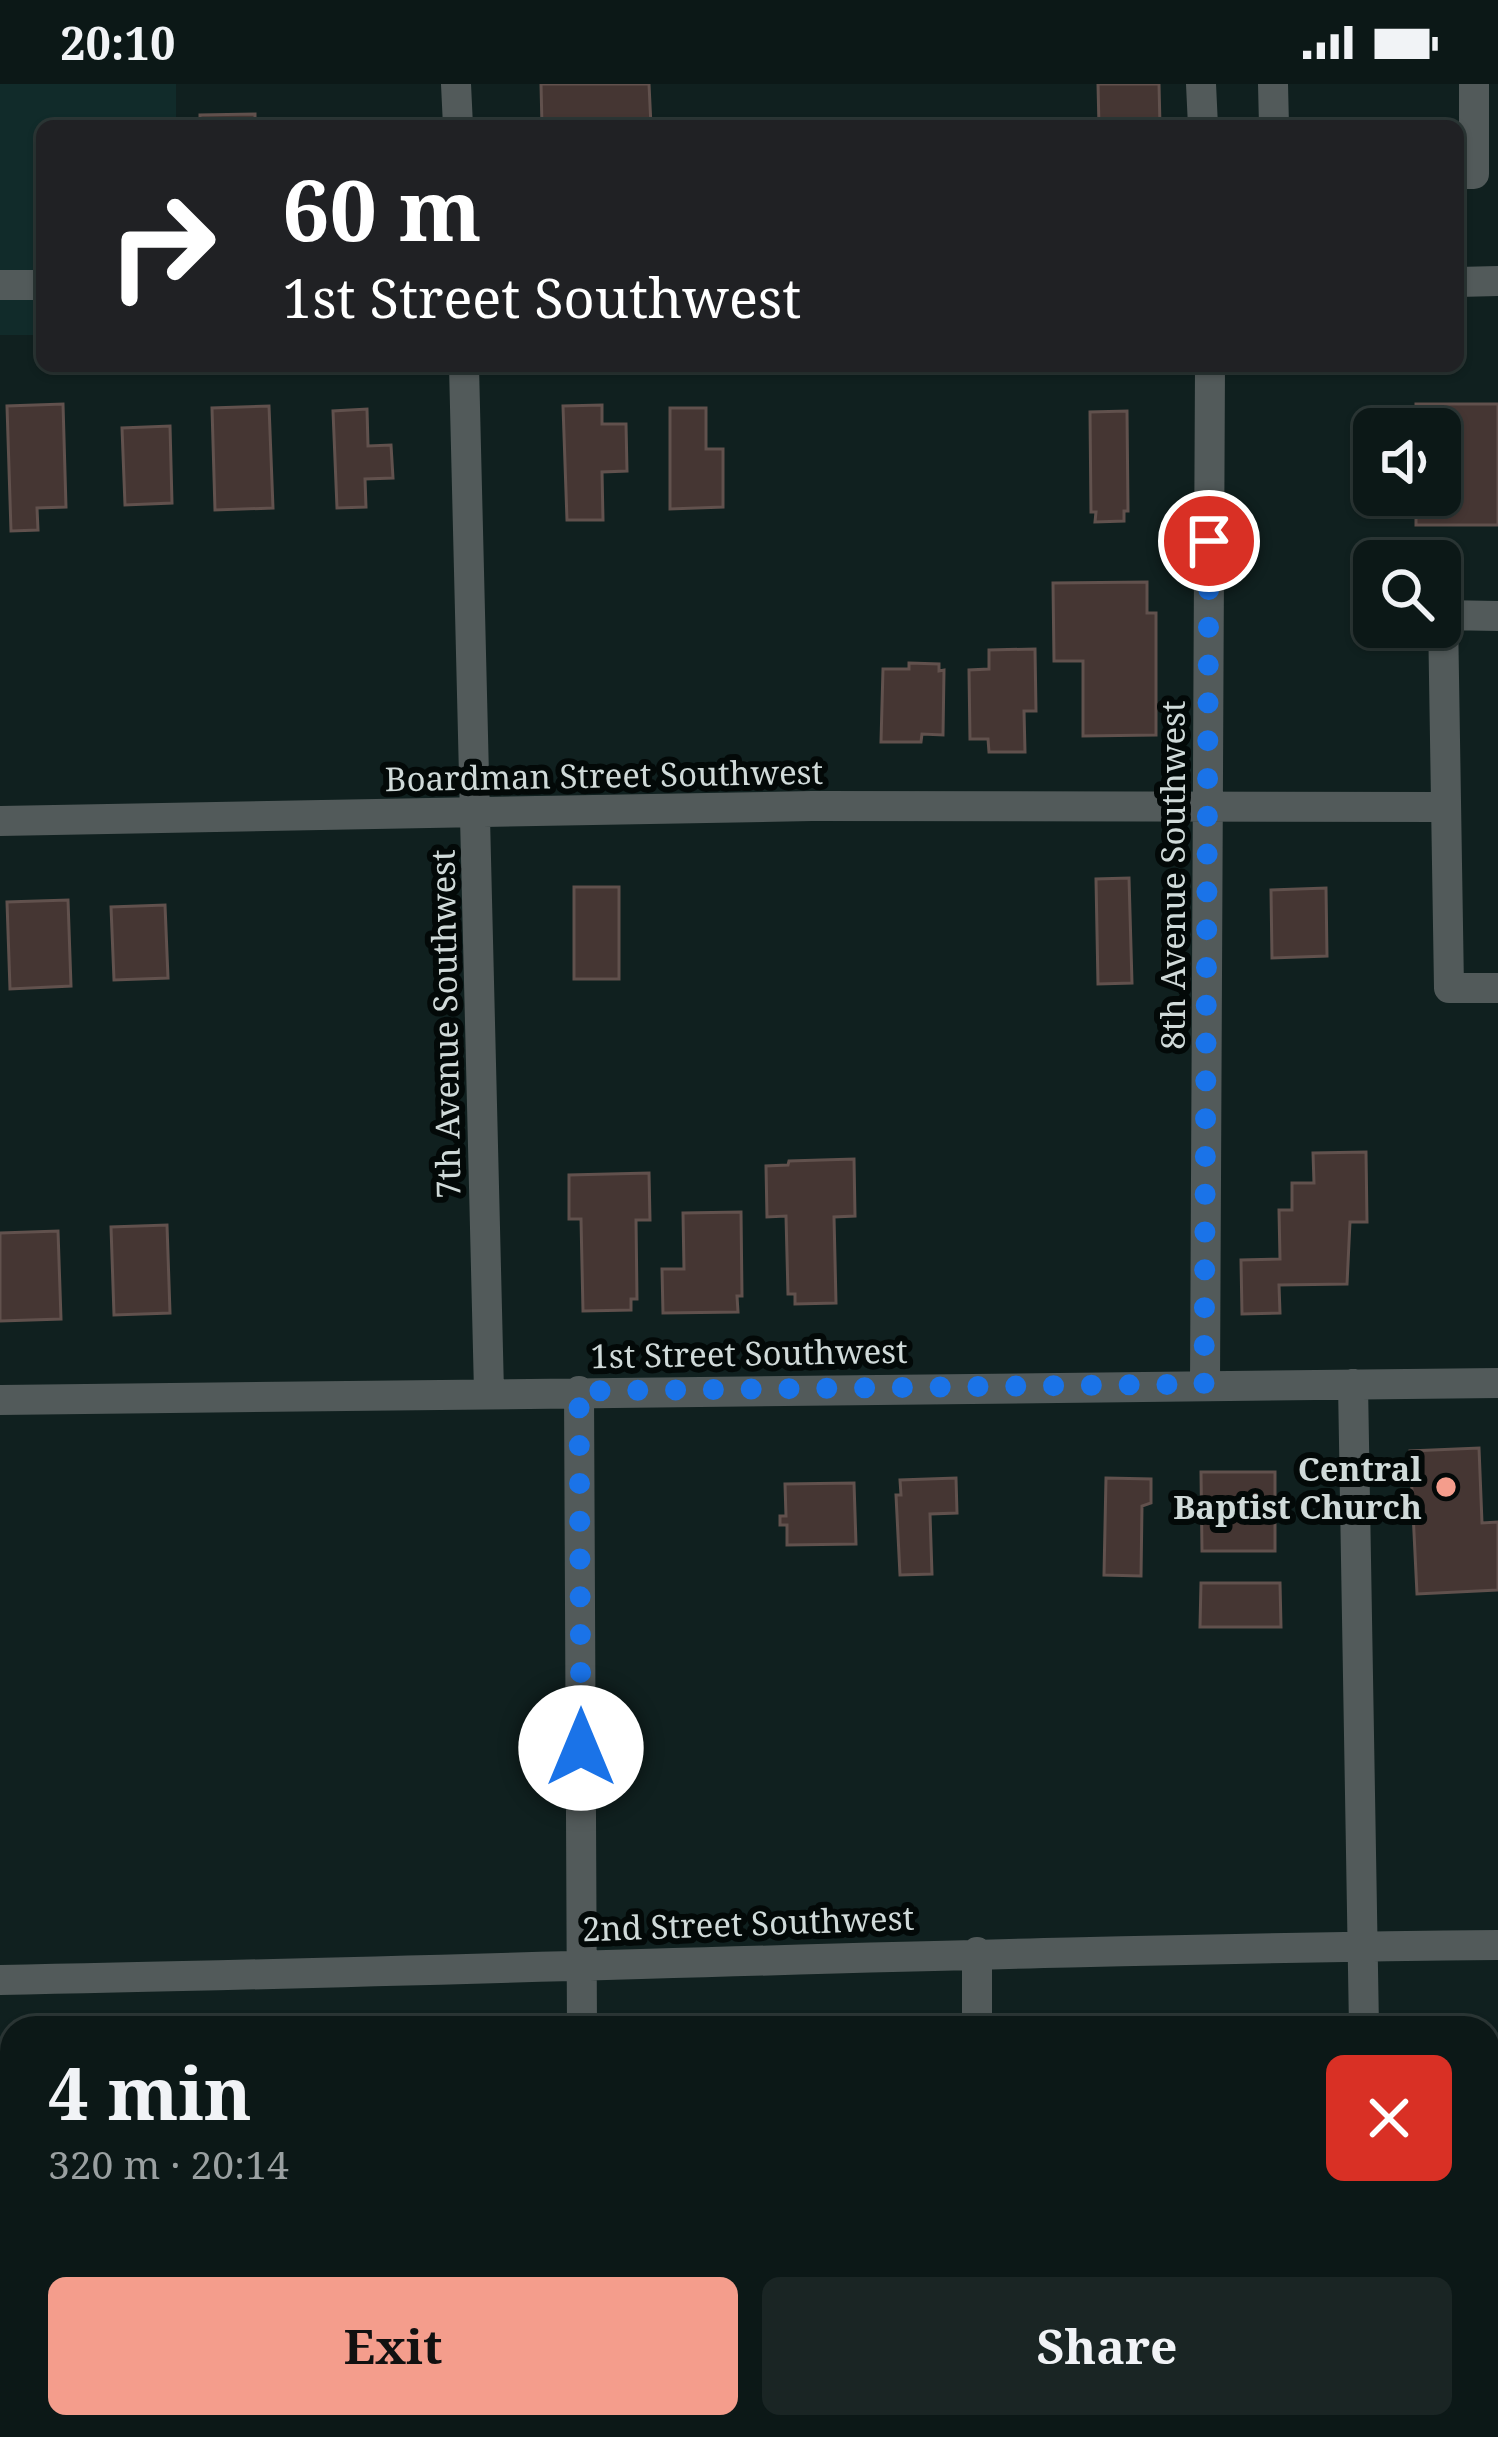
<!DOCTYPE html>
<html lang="en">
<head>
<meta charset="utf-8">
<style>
	:root { --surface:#0c1817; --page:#1a2524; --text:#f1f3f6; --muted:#9aa0a1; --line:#2c3736; --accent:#f49d8c }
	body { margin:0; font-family:"Noto Serif",serif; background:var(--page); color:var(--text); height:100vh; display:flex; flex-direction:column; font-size:45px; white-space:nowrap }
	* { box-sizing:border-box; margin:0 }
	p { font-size:39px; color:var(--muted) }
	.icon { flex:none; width:66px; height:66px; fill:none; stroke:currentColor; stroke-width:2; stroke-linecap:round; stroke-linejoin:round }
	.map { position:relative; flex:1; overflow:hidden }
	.side { position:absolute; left:0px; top:1932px; width:1500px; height:423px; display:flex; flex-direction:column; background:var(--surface); border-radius:36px 36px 0 0; box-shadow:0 3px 9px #0004,0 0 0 3px var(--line) }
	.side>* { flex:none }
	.hud { position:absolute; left:36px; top:36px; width:1428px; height:252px; border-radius:18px; box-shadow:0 3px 9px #0004,0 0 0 3px var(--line); background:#202124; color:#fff; overflow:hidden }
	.buttons { position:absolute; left:1353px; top:324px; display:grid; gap:24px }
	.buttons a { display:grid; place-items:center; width:108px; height:108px; border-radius:18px; background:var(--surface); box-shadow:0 3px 9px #0004,0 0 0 3px var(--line); font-size:60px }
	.pin { position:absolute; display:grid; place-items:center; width:102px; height:102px; color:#fff; margin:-51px; border:6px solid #fff; border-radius:50%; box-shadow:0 3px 12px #0007 }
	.me { position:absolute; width:132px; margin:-66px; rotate:0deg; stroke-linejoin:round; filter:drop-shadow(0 0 9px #0008) }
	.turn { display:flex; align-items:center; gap:42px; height:252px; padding:0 48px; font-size:54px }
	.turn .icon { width:156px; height:156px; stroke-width:2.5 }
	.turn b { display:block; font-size:84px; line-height:102px }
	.round { display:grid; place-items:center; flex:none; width:126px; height:126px; border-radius:18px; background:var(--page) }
	.headline { display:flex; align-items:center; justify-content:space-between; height:204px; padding:0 48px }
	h1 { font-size:72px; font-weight:700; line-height:90px }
	.primary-button { display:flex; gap:24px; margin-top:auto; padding:24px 48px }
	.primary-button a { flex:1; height:138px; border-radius:18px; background:var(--accent); color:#111; font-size:48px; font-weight:700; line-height:138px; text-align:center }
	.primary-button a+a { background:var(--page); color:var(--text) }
	.status { display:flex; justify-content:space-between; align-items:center; height:84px; padding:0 60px; background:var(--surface); direction:ltr }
	.status svg { height:33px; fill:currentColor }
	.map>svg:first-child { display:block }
</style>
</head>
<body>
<div class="status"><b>20:10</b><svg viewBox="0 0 49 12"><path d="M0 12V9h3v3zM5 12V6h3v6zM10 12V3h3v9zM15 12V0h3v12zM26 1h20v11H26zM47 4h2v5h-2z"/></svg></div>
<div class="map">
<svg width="1498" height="2353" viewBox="0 0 1498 2353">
	<rect width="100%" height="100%" fill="#10201f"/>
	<path fill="#112b2a" d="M 0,0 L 176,0 L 176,42 L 42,42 L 42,251 L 0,251 Z"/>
	<path fill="#453633" stroke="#61514d" stroke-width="3" d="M 541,0 L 649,0 L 651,42 L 542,42 Z
		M 1098,0 L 1159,0 L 1160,42 L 1099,42 Z
		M 255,30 L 255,42 L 200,42 L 200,31 Z
		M 63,320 L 66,423 L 37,424 L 38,446 L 11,447 L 7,322 Z
		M 1416,320 L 1498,320 L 1498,441 L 1416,441 L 1416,411 L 1440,411 L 1440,345 L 1416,345 Z
		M 602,321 L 602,340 L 626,340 L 627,387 L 602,388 L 603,436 L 567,436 L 563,322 Z
		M 269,322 L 273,424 L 215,426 L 212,324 Z
		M 670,324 L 706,324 L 706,365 L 723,365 L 723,423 L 670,425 Z
		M 367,325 L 368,362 L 391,361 L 393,394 L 365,395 L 366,423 L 337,424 L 333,327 Z
		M 1127,327 L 1128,427 L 1124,427 L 1124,437 L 1095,438 L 1096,428 L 1091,428 L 1090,328 Z
		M 170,342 L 172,419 L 125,421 L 122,344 Z
		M 1147,498 L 1147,529 L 1156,529 L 1156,651 L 1083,652 L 1083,577 L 1054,577 L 1053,499 Z
		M 1035,565 L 1036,627 L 1024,627 L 1025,668 L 989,668 L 988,655 L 970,655 L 969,586 L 989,585 L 989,566 Z
		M 909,579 L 939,580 L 939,587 L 944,586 L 943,651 L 922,650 L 921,658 L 881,658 L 883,585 L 909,585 Z
		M 1129,794 L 1132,899 L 1098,900 L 1096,795 Z
		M 574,803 L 619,803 L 619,895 L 574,895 Z
		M 1326,804 L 1327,872 L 1272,874 L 1271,806 Z
		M 68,816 L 71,902 L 10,905 L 7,818 Z
		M 165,821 L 168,894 L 114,896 L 111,823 Z
		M 1366,1068 L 1367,1138 L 1350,1138 L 1347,1200 L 1279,1201 L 1280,1229 L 1242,1230 L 1241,1176 L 1280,1175 L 1279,1126 L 1292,1126 L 1292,1099 L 1314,1099 L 1313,1069 Z
		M 854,1075 L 855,1132 L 834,1133 L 836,1219 L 795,1220 L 795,1210 L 788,1210 L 786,1132 L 767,1133 L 766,1082 L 788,1081 L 789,1077 Z
		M 649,1089 L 650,1136 L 636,1136 L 637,1215 L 631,1215 L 631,1226 L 583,1227 L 581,1135 L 569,1135 L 569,1091 Z
		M 741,1128 L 742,1212 L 737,1212 L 738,1228 L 663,1229 L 662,1185 L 684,1185 L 683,1129 Z
		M 167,1141 L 170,1229 L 114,1231 L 111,1143 Z
		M 58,1147 L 61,1235 L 0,1237 L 0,1149 Z
		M 1479,1364 L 1482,1439 L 1498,1438 L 1498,1506 L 1417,1510 L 1410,1367 Z
		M 1201,1388 L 1275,1388 L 1275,1467 L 1202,1467 Z
		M 956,1394 L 957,1429 L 930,1430 L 932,1490 L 900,1491 L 896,1411 L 901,1411 L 900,1396 Z
		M 1106,1394 L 1151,1395 L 1151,1419 L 1142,1422 L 1141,1492 L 1104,1491 Z
		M 854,1399 L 856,1460 L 787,1461 L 787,1441 L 780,1441 L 780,1432 L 786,1432 L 785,1400 Z
		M 1201,1499 L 1280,1499 L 1281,1543 L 1200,1543 Z"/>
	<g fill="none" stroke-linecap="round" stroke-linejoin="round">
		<path stroke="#525a5a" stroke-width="30" d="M 456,0 L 458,42
			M 1201,0 L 1203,42
			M 1273,0 L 1274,42
			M 1458,90 L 1474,90 L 1474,0
			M 1458,198 L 1498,197
			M 0,201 L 42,201
			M 464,282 L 489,1308
			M 1498,532 L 1443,531 L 1449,904 L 1498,904
			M 0,737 L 812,722 L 1444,723
			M 1205,1300 L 1210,282
			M 1353,1300 L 1364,1944
			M 579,1307 L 582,1944
			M 0,1316 L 1498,1299
			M 977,1868 L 977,1944
			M 0,1896 C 499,1887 998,1866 1498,1861
			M 595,2343 L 596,2353
			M 979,2343 L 979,2353
			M 1369,2343 L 1369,2353"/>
	</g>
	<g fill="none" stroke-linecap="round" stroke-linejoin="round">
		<path stroke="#1a73e8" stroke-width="21" stroke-dasharray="0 37.8" d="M 581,1664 L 579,1307 L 1204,1300 L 1209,457"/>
	</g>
	<circle fill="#f49d8c" stroke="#030908" stroke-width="4.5" cx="1446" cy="1403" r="12"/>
	<g text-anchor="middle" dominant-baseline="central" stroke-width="12" stroke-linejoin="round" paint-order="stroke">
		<g font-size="33" fill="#d0dad9" stroke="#030908">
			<text transform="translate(604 691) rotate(-1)">Boardman Street Southwest</text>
			<text transform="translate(1172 791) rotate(-90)">8th Avenue Southwest</text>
			<text transform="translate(445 940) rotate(-91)">7th Avenue Southwest</text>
			<text transform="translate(749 1269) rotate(-1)">1st Street Southwest</text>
			<text transform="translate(748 1839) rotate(-2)">2nd Street Southwest</text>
		</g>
		<g font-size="33" font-weight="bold" fill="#d0dad9" stroke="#030908" text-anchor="end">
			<text x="1422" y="1384">Central<tspan x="1422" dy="38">Baptist Church</tspan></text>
		</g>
	</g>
</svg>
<div class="buttons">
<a><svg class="icon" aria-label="sound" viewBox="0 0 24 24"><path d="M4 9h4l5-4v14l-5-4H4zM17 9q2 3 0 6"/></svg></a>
<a><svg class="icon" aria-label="search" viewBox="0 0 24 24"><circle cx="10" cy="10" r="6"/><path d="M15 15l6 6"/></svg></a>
</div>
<div class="pin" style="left:1209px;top:457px;background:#d93025"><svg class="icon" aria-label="arrive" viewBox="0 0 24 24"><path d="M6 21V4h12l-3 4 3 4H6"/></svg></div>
<svg class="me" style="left:581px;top:1664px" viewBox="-20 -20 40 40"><circle r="19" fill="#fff"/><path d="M0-13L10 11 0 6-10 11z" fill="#1a73e8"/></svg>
<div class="hud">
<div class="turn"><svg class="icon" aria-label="right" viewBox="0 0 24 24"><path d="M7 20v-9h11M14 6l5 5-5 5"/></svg><div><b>60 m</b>1st Street Southwest</div></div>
</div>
<section class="side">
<div class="headline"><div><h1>4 min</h1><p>320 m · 20:14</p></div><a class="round" style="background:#d93025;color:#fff"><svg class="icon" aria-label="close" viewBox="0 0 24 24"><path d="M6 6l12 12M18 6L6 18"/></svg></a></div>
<div class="primary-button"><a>Exit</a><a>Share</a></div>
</section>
</div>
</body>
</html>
